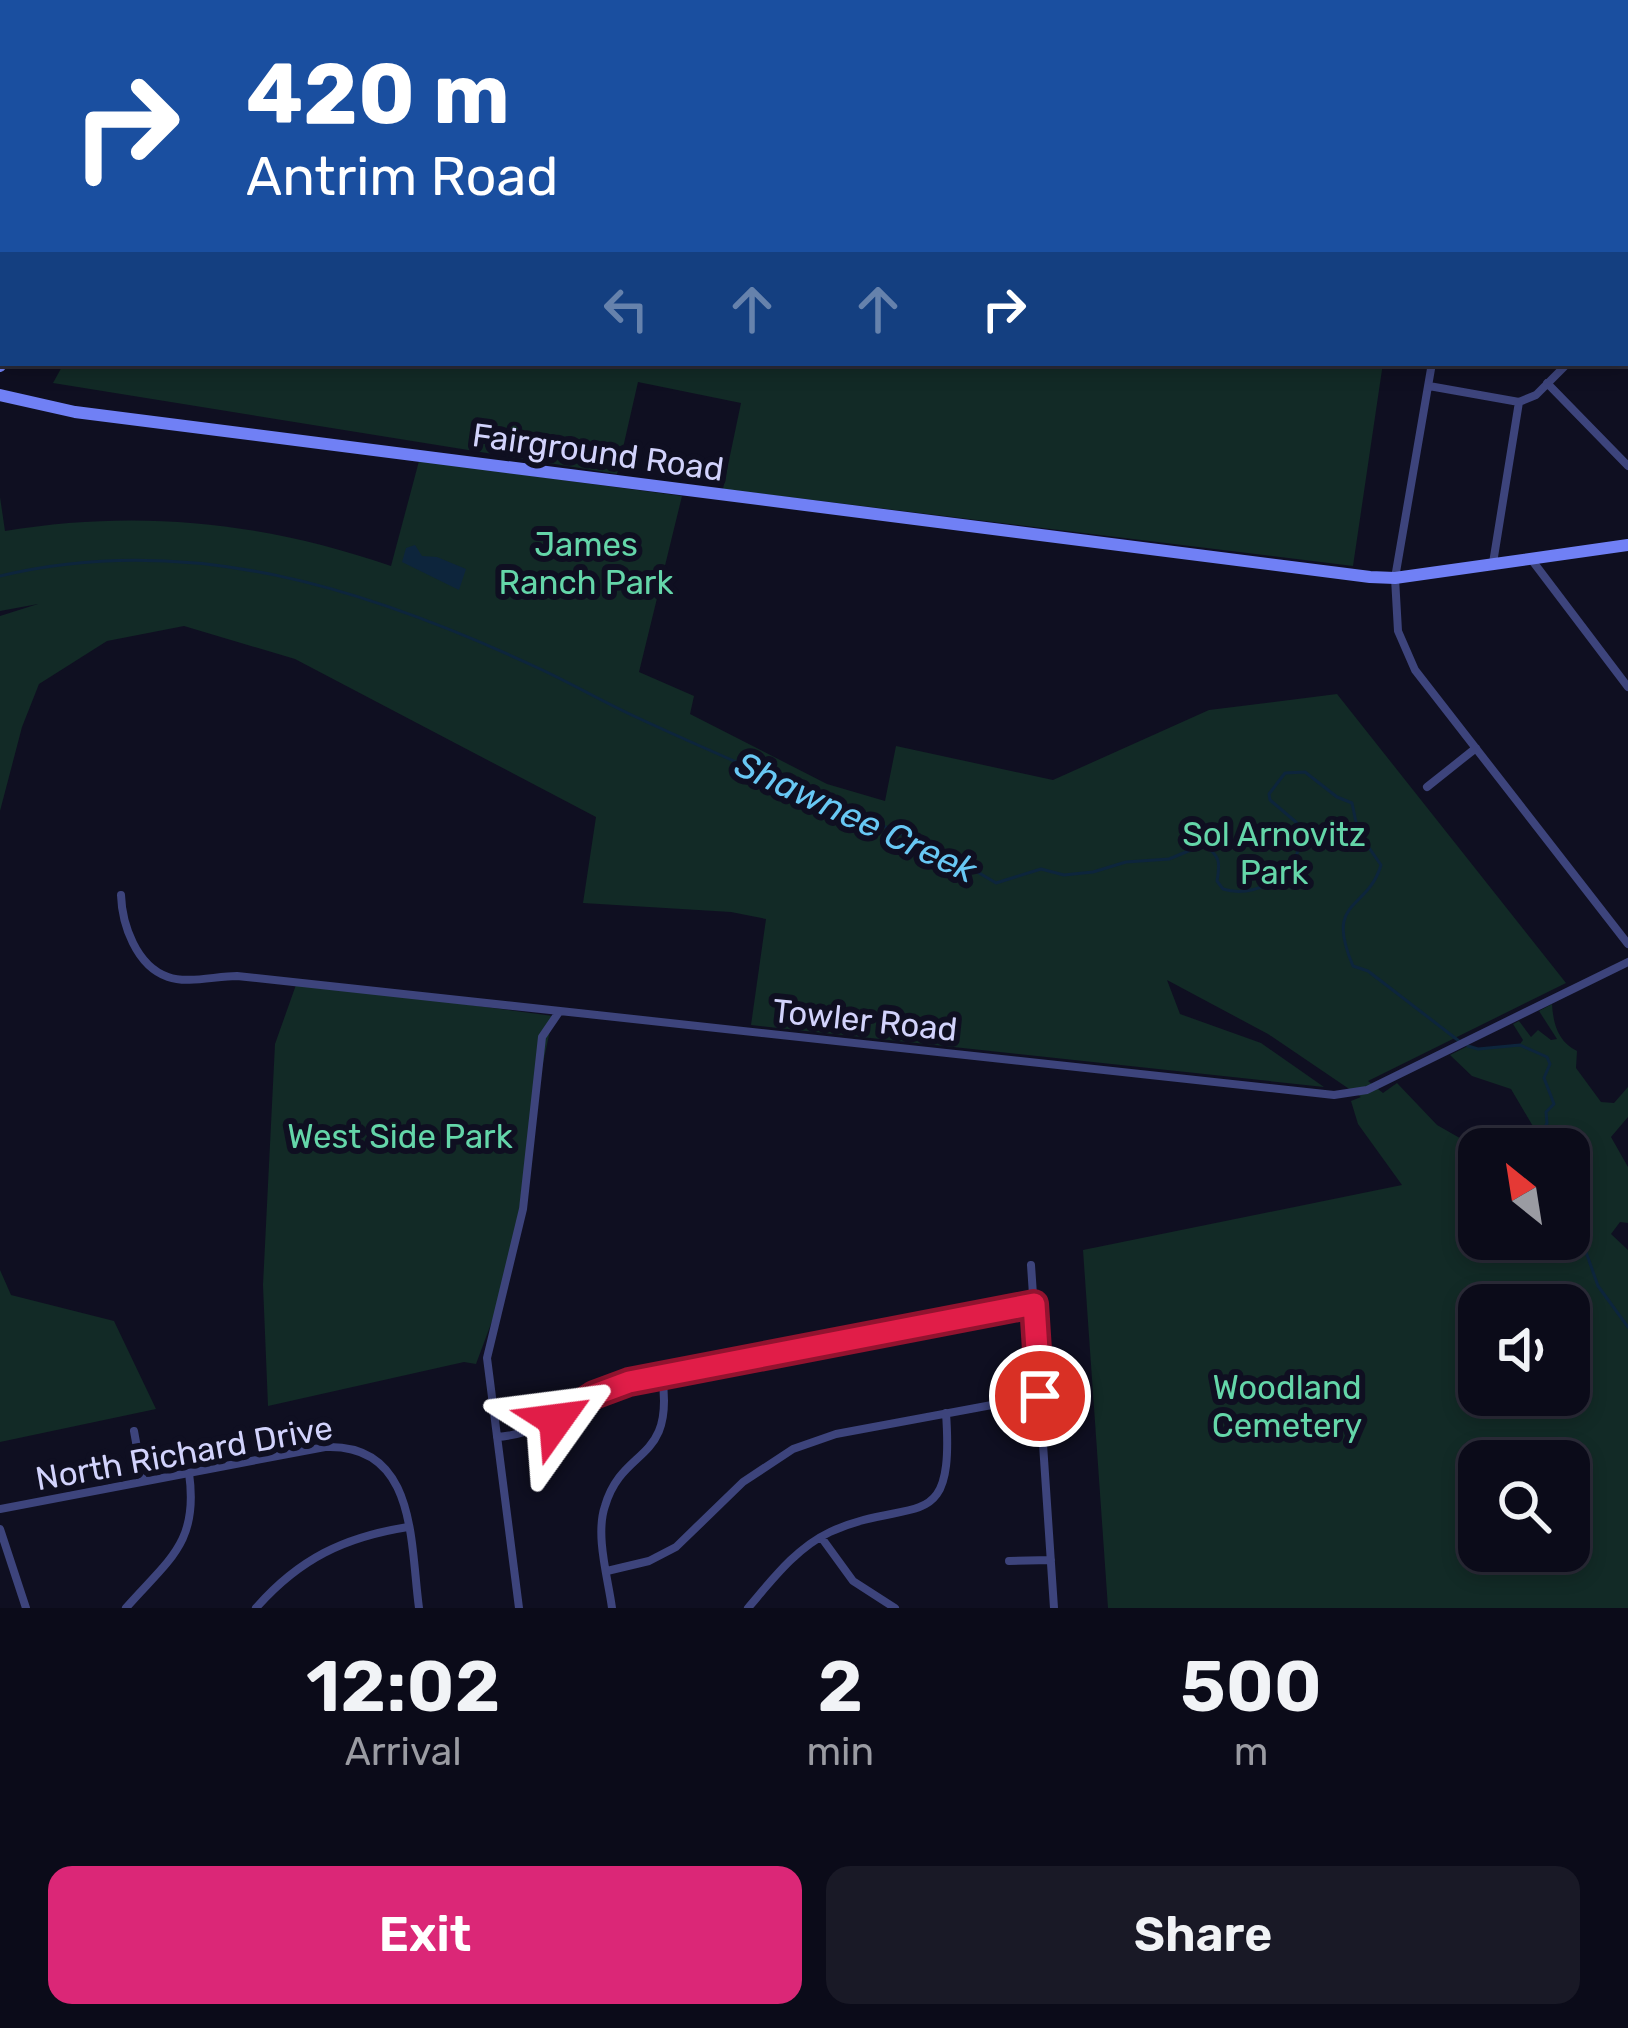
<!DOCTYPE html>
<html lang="en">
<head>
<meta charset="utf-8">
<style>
	:root { --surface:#0b0b19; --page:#191926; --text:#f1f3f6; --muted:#9a9ba2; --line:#2b2b38; --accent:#db2777 }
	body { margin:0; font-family:Rubik,sans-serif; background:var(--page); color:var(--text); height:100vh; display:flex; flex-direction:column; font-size:45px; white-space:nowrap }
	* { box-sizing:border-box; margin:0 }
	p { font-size:39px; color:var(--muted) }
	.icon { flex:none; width:66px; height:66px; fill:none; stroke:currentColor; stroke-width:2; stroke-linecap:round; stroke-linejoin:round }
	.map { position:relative; height:1608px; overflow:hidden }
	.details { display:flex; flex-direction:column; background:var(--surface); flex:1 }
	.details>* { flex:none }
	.guide { position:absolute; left:0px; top:0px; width:1629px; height:366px; box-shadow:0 6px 18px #0003,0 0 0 3px var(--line); background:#1a4fa0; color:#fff; overflow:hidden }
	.needle { width:78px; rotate:330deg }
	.fabs { position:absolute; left:1458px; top:1128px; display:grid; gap:24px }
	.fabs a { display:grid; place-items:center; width:132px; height:132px; border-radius:24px; background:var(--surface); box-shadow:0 6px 18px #0003,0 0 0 3px var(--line); font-size:60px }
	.pin { position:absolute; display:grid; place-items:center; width:102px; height:102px; color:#fff; margin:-51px; border:6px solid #fff; border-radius:50%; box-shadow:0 3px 12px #0007 }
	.me { position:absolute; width:132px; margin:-66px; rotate:59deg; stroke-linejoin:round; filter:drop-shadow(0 0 9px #0008) }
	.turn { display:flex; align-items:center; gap:42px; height:252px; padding:0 48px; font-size:54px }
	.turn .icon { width:156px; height:156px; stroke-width:2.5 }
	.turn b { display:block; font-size:84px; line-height:102px }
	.lanes { display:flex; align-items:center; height:114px; padding:0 48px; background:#0003; justify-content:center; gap:60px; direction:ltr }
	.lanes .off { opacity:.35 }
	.eta { display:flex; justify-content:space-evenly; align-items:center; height:204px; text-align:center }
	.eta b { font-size:72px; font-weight:600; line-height:84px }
	.action { display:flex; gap:24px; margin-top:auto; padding:24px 48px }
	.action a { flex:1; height:138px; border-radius:24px; background:var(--accent); color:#fff; font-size:48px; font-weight:600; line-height:138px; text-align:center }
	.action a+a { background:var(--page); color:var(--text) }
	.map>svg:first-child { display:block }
</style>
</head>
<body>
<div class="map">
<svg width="1628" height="1608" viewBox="0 0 1628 1608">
	<rect width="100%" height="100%" fill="#0f0f21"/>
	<path fill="#122a26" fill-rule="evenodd" d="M 264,0 L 595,0 L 262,3 Z
		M 64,363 L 1383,363 L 1353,566 L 723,489 L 741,403 L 638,382 L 617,474 L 53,383 Z
		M 419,461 L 682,496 L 639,672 L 694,696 L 690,714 L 827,784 L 885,801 L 896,746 L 1053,780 L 1209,710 L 1337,694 L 1566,983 L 1368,1081 L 1383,1093 L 1397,1083 L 1437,1125 L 1479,1149 L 1479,1239 L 1569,1239 L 1569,1149 L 1506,1149 L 1534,1128 L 1511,1089 L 1472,1076 L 1450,1055 L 1468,1046 L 1478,1049 L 1520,1044 L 1523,1040 L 1513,1024 L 1519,1021 L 1531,1037 L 1538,1030 L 1551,1040 L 1557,1039 L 1539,1011 L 1552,1004 C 1553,1023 1558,1042 1577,1051 L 1576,1068 L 1601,1102 L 1614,1103 L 1628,1087 L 1628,1117 L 1611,1137 L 1628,1167 L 1628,1223 L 1620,1222 L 1611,1234 L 1628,1250 L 1628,1608 L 1108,1608 L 1083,1250 L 1402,1185 L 1358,1124 L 1351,1101 L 1361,1097 L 1268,1034 L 1167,980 L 1180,1014 L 1261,1043 L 1324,1087 L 751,1025 L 766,919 L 731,912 L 583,903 L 596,817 L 295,659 L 184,626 L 107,641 L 39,684 L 22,727 L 0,811 L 0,616 L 38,604 L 0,611 L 0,497 L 5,531 C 139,509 263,522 391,566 ZM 1479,1305 L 1569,1305 L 1569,1395 L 1479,1395 ZM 1479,1461 L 1569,1461 L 1569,1551 L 1479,1551 Z
		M 297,982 L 553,1016 L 532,1115 L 511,1270 L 476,1364 L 464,1362 L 268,1406 L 263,1285 L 275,1044 Z
		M 0,1270 L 11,1295 L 114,1321 L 156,1409 L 0,1442 Z"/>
	<path fill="#0d253c" d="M 415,545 L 422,556 L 437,557 L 466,569 L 459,590 L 402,562 L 406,548 Z"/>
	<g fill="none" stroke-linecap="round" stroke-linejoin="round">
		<path stroke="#0d253c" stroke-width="3" d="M 0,576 C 188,531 367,588 538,668 C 571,683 603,702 636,717 C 741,766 849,809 954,858 L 996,883 L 1041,869 L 1064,875 L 1093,872 L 1126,862 L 1169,859 L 1203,845 C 1221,855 1220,864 1217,881 L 1223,889 C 1261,901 1312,866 1297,823 L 1270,800 L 1269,794 L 1285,773 L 1305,772 L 1337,797 L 1352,803 L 1358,832 L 1381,865 C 1367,912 1324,898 1353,966 L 1368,971 L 1459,1041
			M 1468,1046 L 1478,1049 L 1520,1045 L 1547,1057 L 1550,1064 L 1544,1078 L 1554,1104 L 1546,1112 L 1547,1123 L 1542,1133 L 1549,1149
			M 1569,1204 L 1598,1286 L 1628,1327"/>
		<path stroke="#3d447c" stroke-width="8" d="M 892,3 L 896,0
			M 1062,3 L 1066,0
			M 1626,175 L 1628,174
			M 1432,363 L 1395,578 L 1398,631 L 1415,670 L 1628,944
			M 1547,383 L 1628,466
			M 1429,386 L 1519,402 L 1536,395 L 1568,363
			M 1531,559 L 1628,687
			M 1493,563 L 1519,402
			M 1427,787 L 1476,748
			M 121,895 C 122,924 136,966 168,977 C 187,984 216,976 237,976 L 1334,1095 L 1367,1090 L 1628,962
			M 1031,1265 L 1054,1608
			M 134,1431 L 143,1481
			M 497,1437 C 548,1434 581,1396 629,1382 L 1034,1304
			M 0,1509 L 325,1447 C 417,1443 410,1543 419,1608
			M 0,1529 L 26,1608
			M 821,1537 L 853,1581 L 895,1608
			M 1009,1561 L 1051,1560
			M 607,1571 L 649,1561 L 676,1547 L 743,1482 L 793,1449 L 836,1434 L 1040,1396
			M 126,1608 C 169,1559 199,1543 189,1473
			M 256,1608 C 299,1559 344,1537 408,1527
			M 519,1608 L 487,1358 L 523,1209 L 542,1037 L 559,1012
			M 612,1608 C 608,1578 595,1535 605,1506 C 623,1445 675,1464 662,1376
			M 748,1608 C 772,1580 796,1548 830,1532 C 913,1494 955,1540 946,1413"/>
		<path stroke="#7080f5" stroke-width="12" d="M 201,3 L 203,0
			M 0,366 L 3,361
			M 0,395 L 75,412 L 1370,577 L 1395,578 L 1628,545"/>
		<path stroke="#f356b8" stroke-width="15" d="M 1383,0 L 1385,3
			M 1626,313 L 1628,315"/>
	</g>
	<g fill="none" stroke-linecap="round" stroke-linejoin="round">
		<defs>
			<path id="route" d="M 556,1420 L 594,1395 L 629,1382 L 1034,1304 L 1040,1396"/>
		</defs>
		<use href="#route" stroke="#92132f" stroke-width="30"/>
		<use href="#route" stroke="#e11d48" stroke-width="21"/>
	</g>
	<g text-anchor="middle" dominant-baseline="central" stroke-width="12" stroke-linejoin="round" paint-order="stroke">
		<g font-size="33" fill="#d2d3fc" stroke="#0f0f21">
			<text transform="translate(598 452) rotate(8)">Fairground Road</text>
			<text transform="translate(865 1020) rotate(6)">Towler Road</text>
			<text transform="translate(184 1453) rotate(-10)">North Richard Drive</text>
		</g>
		<g font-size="33" fill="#64d6a9" stroke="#0f0f21">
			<text x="586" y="544">James<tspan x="586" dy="38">Ranch Park</tspan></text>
			<text x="1274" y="834">Sol Arnovitz<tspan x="1274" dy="38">Park</tspan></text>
			<text x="400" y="1136">West Side Park</text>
			<text x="1287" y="1387">Woodland<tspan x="1287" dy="38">Cemetery</tspan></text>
		</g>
		<g font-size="36" font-style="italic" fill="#68c8f4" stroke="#0f0f21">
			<text transform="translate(856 817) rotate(25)">Shawnee Creek</text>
		</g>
	</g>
</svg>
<div class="fabs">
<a><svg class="needle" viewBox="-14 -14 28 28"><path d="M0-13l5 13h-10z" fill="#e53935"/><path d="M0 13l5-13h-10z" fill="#9a9ba2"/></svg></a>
<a><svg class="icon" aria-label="sound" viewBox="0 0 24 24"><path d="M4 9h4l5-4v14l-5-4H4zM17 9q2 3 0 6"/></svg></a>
<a><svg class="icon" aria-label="search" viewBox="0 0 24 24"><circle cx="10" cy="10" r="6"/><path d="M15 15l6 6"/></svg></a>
</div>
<div class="pin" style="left:1040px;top:1396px;background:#d93025"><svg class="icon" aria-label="arrive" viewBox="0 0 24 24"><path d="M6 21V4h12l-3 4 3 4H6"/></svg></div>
<svg class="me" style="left:556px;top:1420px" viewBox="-20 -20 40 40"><path d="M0-17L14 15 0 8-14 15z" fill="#e11d48" stroke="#fff" stroke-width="4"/></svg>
<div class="guide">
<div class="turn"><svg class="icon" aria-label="right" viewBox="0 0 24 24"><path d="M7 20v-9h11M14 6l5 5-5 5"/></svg><div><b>420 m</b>Antrim Road</div></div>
<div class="lanes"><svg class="icon off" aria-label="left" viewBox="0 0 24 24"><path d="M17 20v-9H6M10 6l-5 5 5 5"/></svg><svg class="icon off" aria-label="ahead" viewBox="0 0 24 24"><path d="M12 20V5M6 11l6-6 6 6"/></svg><svg class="icon off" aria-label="ahead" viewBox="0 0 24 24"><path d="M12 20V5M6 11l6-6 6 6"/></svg><svg class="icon" aria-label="right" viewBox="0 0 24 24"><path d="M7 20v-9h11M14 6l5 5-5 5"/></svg></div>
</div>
</div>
<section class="details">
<div class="eta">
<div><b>12:02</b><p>Arrival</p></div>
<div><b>2</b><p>min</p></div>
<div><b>500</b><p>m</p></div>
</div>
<div class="action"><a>Exit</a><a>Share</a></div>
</section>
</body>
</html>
